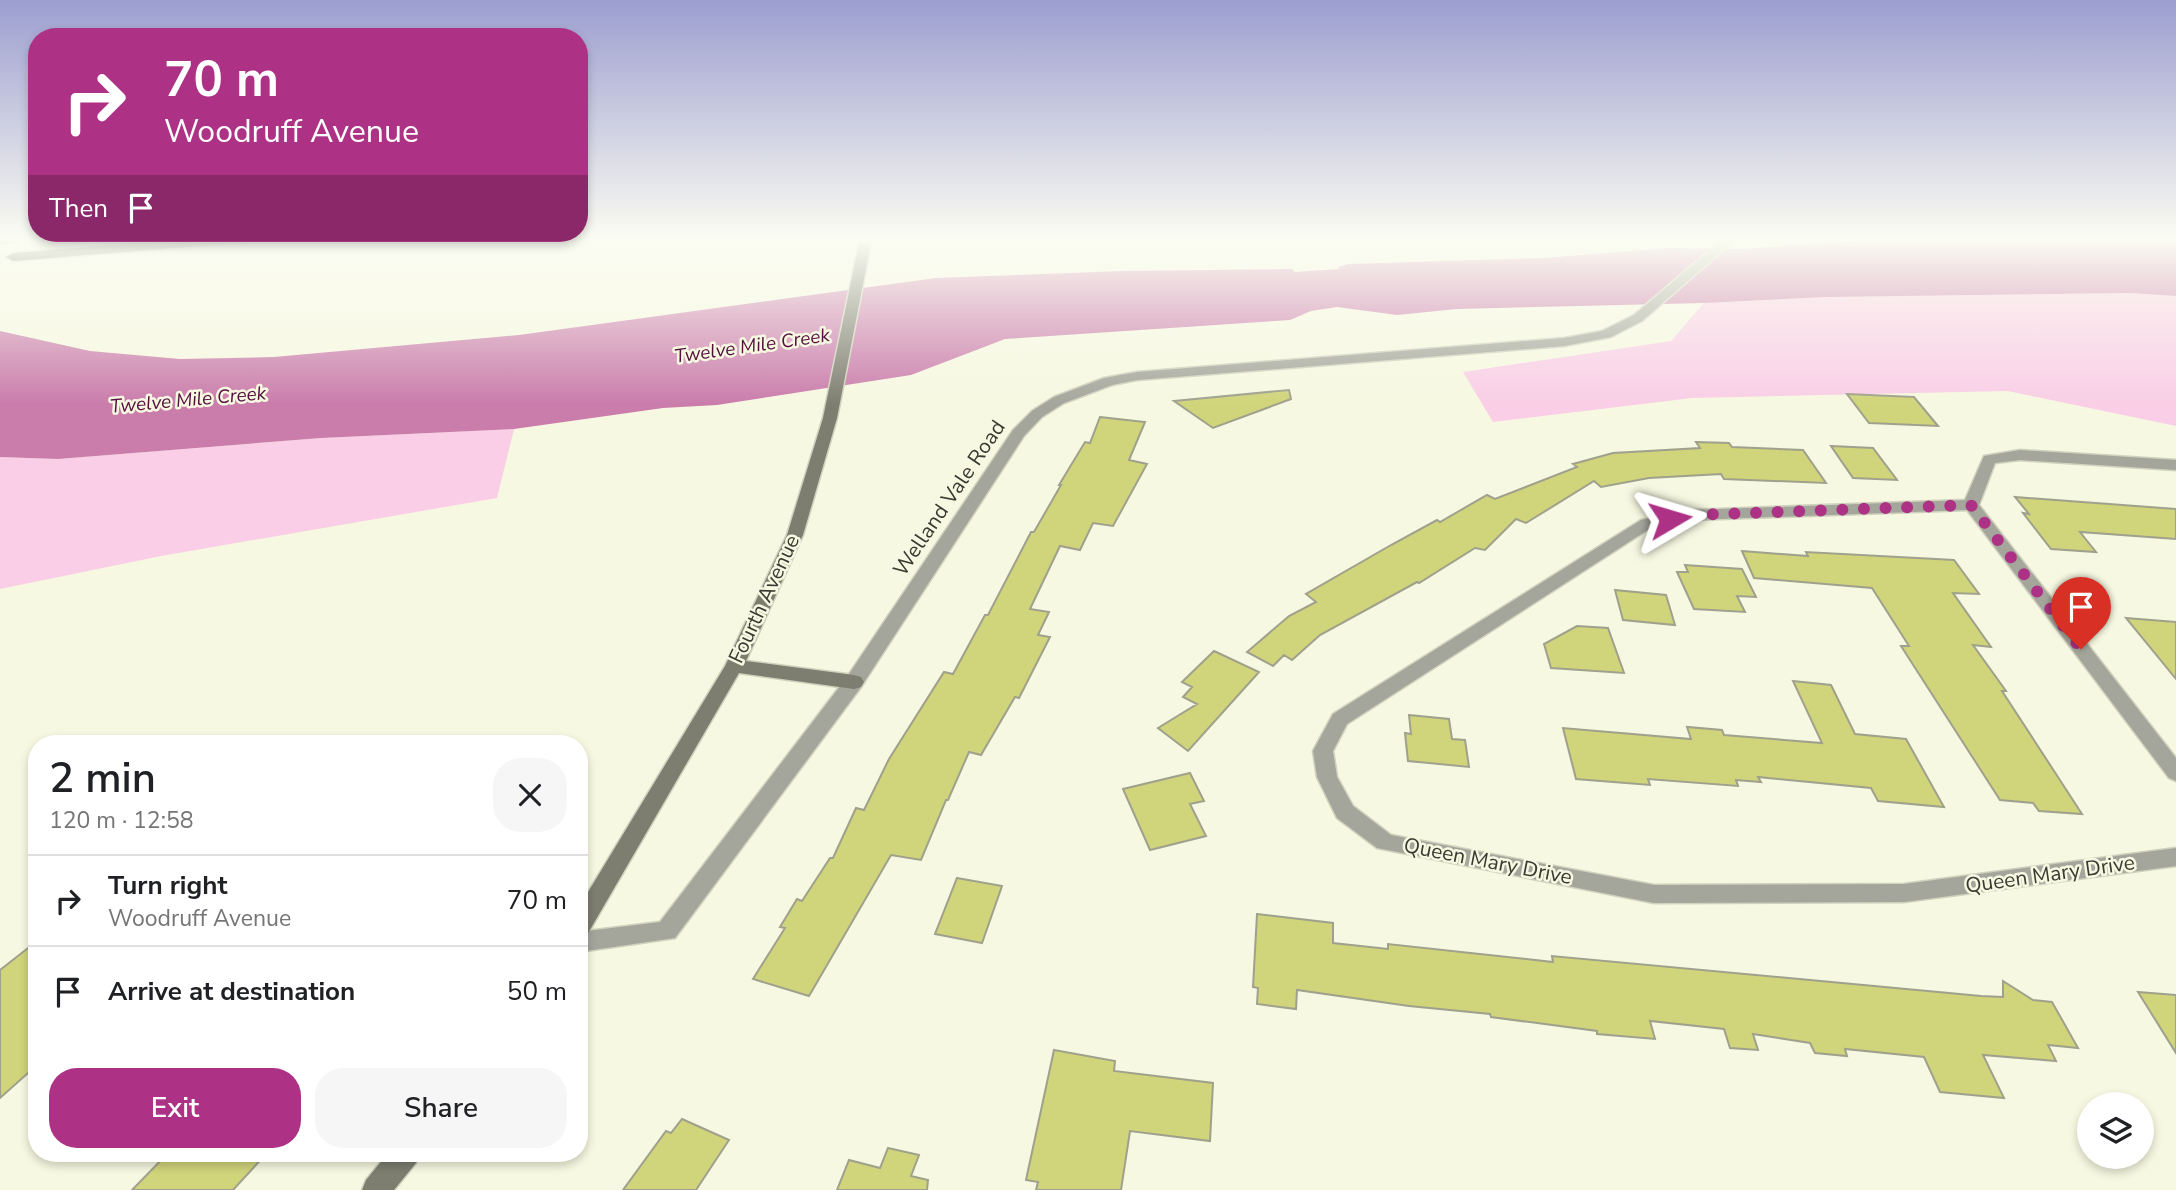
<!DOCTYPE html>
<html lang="en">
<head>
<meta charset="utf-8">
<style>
	:root { --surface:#fff; --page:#f6f6f6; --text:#202124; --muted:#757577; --line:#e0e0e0; --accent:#ad3285 }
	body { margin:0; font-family:"Nunito Sans",sans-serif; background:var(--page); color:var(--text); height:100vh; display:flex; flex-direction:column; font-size:26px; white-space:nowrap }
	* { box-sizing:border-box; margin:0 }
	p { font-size:23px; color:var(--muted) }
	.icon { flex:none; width:38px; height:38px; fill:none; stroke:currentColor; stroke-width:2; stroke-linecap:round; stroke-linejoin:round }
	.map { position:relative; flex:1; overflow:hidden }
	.details { position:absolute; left:28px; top:735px; width:560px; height:427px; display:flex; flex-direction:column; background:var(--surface); border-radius:28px; box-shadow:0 4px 10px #0003 }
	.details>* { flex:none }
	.hud { position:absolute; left:28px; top:28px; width:560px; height:214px; border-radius:28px; box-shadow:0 4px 10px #0003; background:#ad3285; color:#fff; overflow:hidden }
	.controls { position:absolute; left:2077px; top:1092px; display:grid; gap:14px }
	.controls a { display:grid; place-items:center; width:77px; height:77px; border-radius:50%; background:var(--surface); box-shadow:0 4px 10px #0003; font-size:35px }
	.pin { position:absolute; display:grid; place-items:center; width:60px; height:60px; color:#fff; margin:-72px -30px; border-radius:50% 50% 50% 0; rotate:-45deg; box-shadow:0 0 7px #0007 }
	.pin .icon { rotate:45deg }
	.me { position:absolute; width:77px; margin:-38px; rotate:83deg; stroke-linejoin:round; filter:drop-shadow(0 0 5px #0008) }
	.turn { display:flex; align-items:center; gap:24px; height:147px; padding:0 21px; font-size:32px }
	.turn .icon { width:91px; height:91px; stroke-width:2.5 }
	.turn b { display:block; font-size:49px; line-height:60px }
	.then { display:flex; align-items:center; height:66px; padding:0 21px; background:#0003; gap:14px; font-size:26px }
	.round { display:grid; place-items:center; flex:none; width:74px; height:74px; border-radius:28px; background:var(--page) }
	.overview { display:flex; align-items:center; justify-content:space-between; height:119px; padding:0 21px }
	h1 { font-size:42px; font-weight:600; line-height:52px }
	.primary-button { display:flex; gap:14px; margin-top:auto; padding:14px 21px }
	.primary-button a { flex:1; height:80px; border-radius:28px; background:var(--accent); color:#fff; font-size:28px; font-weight:600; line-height:80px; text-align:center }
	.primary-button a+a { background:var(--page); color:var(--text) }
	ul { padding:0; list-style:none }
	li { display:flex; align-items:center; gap:21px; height:91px; padding:0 21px; border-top:2px solid var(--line) }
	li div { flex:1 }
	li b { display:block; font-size:26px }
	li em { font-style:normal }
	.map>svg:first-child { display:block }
</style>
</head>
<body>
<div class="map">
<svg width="2176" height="1190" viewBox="0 0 2176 1190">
	<rect width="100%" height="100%" fill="#f6f8e1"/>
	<path fill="#f9cee6" d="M 2130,293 L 2176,296 L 2176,426 L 2008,391 L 1692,398 L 1493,422 L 1463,372 L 1671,341 L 1704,303 L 1826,297 Z
		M 514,429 L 497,498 L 161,556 L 0,589 L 0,457 L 58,459 L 321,438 Z"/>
	<path fill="#ca7cab" d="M 1892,238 L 2176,238 L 2176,296 L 2130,293 L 1826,297 L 1704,303 L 1457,309 L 1397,315 L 1337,307 L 1311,311 L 1290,320 L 1005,339 L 911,375 L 717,405 L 663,408 L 514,429 L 321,438 L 58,459 L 0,457 L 0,331 L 90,351 L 180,359 L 274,357 L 519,335 L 936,278 L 1122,271 L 1292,269 L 1295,272 L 1339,269 L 1338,267 L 1348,264 L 1544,258 L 1667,248 L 1742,249 Z"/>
	<path fill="#d0d47a" stroke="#a0a18c" stroke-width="2" d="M 1289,390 L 1291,399 L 1213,428 L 1174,401 Z
		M 1847,394 L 1914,397 L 1938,426 L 1869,423 Z
		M 1100,417 L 1145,422 L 1129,460 L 1147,464 L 1113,526 L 1093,523 L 1080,550 L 1060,546 L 1030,609 L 1049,612 L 1038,635 L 1050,637 L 1019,698 L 1015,697 L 981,755 L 969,752 L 948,800 L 946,800 L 921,860 L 891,855 L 809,996 L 753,979 L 785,928 L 780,927 L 797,899 L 802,901 L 830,858 L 833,858 L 856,808 L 864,810 L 889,759 L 944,672 L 953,674 L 985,615 L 988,615 L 1031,532 L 1034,532 L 1061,485 L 1059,485 L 1085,442 L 1090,443 Z
		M 1696,442 L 1729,443 L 1732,447 L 1803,450 L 1826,483 L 1724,479 L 1721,474 L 1649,478 L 1601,487 L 1594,481 L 1526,523 L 1516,519 L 1485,550 L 1475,548 L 1419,583 L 1417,582 L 1320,635 L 1292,660 L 1284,655 L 1273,666 L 1247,652 L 1289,616 L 1316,602 L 1306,594 L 1391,545 L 1437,520 L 1440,522 L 1487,495 L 1495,499 L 1577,467 L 1573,464 L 1613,453 L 1700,448 Z
		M 1831,446 L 1873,448 L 1897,480 L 1853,478 Z
		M 2015,497 L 2176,509 L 2176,539 L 2080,532 L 2096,552 L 2051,549 L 2023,513 L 2029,514 Z
		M 1742,551 L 1808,556 L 1806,552 L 1954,560 L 1979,594 L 1953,593 L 1991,647 L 1973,645 L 2006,691 L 2002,691 L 2082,814 L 2039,811 L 2033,803 L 2000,800 L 1901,646 L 1909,646 L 1872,588 L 1754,578 Z
		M 1685,565 L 1742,569 L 1756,597 L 1737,596 L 1745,612 L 1694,609 L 1677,572 L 1688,572 Z
		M 1615,590 L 1666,595 L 1675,625 L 1623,620 Z
		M 2126,618 L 2176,622 L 2176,679 Z
		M 1577,626 L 1608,628 L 1624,673 L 1551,668 L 1544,644 Z
		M 1214,651 L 1259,672 L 1188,751 L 1158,728 L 1197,704 L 1183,697 L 1192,687 L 1182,682 Z
		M 1793,681 L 1831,685 L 1855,734 L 1906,739 L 1944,807 L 1878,801 L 1871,788 L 1758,777 L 1761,782 L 1736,780 L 1738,786 L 1648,779 L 1650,785 L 1576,779 L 1563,728 L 1691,739 L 1687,727 L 1722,730 L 1724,735 L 1822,743 Z
		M 1409,715 L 1449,719 L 1452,739 L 1465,740 L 1469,767 L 1408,761 L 1405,733 L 1411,734 Z
		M 1190,773 L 1204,801 L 1190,804 L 1206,836 L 1150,850 L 1123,789 Z
		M 957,878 L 1002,886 L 982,943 L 935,934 Z
		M 1257,914 L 1333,923 L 1333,943 L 1388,949 L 1388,944 L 1553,962 L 1552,956 L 1981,996 L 2003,997 L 2003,981 L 2033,1000 L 2052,1002 L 2078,1048 L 2048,1045 L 2056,1061 L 1983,1055 L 2004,1098 L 1940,1092 L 1924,1057 L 1845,1049 L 1847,1056 L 1815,1053 L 1810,1043 L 1753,1034 L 1758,1050 L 1730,1048 L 1724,1029 L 1650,1021 L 1655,1039 L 1597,1034 L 1597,1031 L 1491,1017 L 1490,1014 L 1409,1006 L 1297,990 L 1296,1009 L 1257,1004 L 1258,988 L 1253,987 Z
		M 37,941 L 37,1065 L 0,1098 L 0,970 Z
		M 2138,992 L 2176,995 L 2176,1053 Z
		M 1054,1050 L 1115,1061 L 1114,1071 L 1213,1083 L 1210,1141 L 1130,1131 L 1121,1190 L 1036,1190 L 1038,1182 L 1026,1180 Z
		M 682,1119 L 729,1140 L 696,1190 L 623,1190 L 666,1131 L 671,1133 Z
		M 888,1148 L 919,1155 L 911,1176 L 928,1180 L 927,1190 L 837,1190 L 849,1160 L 880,1168 Z
		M 168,1153 L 267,1153 L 233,1190 L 132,1190 Z"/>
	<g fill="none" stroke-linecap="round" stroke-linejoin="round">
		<defs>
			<path id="minor" d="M 1724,238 L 1737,238 L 1642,321 L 1611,337 L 1564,346 L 1137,380 L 1112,385 L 1064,403 L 1042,417 L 1024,436 L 861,687 L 675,938 L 579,952 L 579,932 L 660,922 L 847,677 L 1013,430 L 1032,411 L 1054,397 L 1104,378 L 1137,372 L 1564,338 L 1602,331 L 1634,315 Z
				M 2020,450 L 2176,460 L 2176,470 L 2020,460 L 1995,463 L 1979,505 L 2176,758 L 2176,781 L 2169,778 L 1967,510 L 1693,520 L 1652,527 L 1347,724 L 1333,751 L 1337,777 L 1353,806 L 1391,835 L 1654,885 L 1904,884 L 2176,848 L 2176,866 L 1904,902 L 1654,903 L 1377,848 L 1337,818 L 1317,777 L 1313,751 L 1333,714 L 1641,520 L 1693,510 L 1965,500 L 1984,456 Z"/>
			<path id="secondary" d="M 860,238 L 872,238 L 837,418 L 803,535 L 746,661 L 854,675 L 861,677 L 864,682 L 861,687 L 854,689 L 739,673 L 587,935 L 579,938 L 579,907 L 725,666 L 787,535 L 823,418 Z
				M 388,1153 L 420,1153 L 416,1163 L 394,1190 L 362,1190 L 366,1180 Z"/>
			<path id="motorway" d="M 0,238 L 26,238 L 19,242 L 0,244 Z
				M 198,238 L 255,238 L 248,242 L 13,261 L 6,257 L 13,253 Z"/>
		</defs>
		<use href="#minor" stroke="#d0d2be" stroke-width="3"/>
		<use href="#secondary" stroke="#d0d2be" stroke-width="3"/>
		<use href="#motorway" stroke="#d0d2be" stroke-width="3"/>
		<use href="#minor" fill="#a4a59b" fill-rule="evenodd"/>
		<use href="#secondary" fill="#7d7e70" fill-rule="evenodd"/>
		<use href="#motorway" fill="#4a4b39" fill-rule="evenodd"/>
	</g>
	<linearGradient id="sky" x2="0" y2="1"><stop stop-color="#9c9ed0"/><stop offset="0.59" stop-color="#fbfcf2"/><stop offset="1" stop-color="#fbfcf2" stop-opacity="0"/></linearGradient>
	<rect width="2176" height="405" fill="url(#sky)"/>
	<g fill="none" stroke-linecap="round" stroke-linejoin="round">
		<path stroke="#ad3285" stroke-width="12" stroke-dasharray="0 21.6" d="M 1670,519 L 1693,515 L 1971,505 L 2081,649"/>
	</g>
	<g text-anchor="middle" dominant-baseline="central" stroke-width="5" stroke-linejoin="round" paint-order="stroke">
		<g font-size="19" font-style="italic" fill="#550f3f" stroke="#f6f8e1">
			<text transform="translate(752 346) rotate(-8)">Twelve Mile Creek</text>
			<text transform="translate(188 400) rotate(-5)">Twelve Mile Creek</text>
		</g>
		<g font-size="21" fill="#393a31" stroke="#f6f8e1">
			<text transform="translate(949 498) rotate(-56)">Welland Vale Road</text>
			<text transform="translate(764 599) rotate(-65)">Fourth Avenue</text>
			<text transform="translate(1488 861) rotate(11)">Queen Mary Drive</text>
			<text transform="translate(2050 874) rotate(-8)">Queen Mary Drive</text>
		</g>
	</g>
</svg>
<div class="controls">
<a><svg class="icon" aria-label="layers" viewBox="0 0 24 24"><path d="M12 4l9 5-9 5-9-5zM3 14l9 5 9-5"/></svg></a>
</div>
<div class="pin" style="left:2081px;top:649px;background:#d93025"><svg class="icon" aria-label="arrive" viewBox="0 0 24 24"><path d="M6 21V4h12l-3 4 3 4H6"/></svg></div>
<svg class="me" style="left:1670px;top:519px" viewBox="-20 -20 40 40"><path d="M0-17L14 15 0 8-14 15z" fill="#ad3285" stroke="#fff" stroke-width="4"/></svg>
<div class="hud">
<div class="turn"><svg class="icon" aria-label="right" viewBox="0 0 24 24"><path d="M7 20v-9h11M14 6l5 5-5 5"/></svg><div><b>70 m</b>Woodruff Avenue</div></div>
<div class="then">Then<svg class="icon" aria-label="arrive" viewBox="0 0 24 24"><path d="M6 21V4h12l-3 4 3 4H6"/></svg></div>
</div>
<section class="details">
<div class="overview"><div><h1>2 min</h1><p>120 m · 12:58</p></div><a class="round"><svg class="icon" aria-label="close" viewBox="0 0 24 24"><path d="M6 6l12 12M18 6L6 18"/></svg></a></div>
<ul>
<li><svg class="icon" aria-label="right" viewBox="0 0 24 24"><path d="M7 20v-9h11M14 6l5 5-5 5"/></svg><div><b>Turn right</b><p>Woodruff Avenue</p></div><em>70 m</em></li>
<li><svg class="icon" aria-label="arrive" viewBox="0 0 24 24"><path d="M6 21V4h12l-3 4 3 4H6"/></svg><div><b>Arrive at destination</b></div><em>50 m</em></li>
</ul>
<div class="primary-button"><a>Exit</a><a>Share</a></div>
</section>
</div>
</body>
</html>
